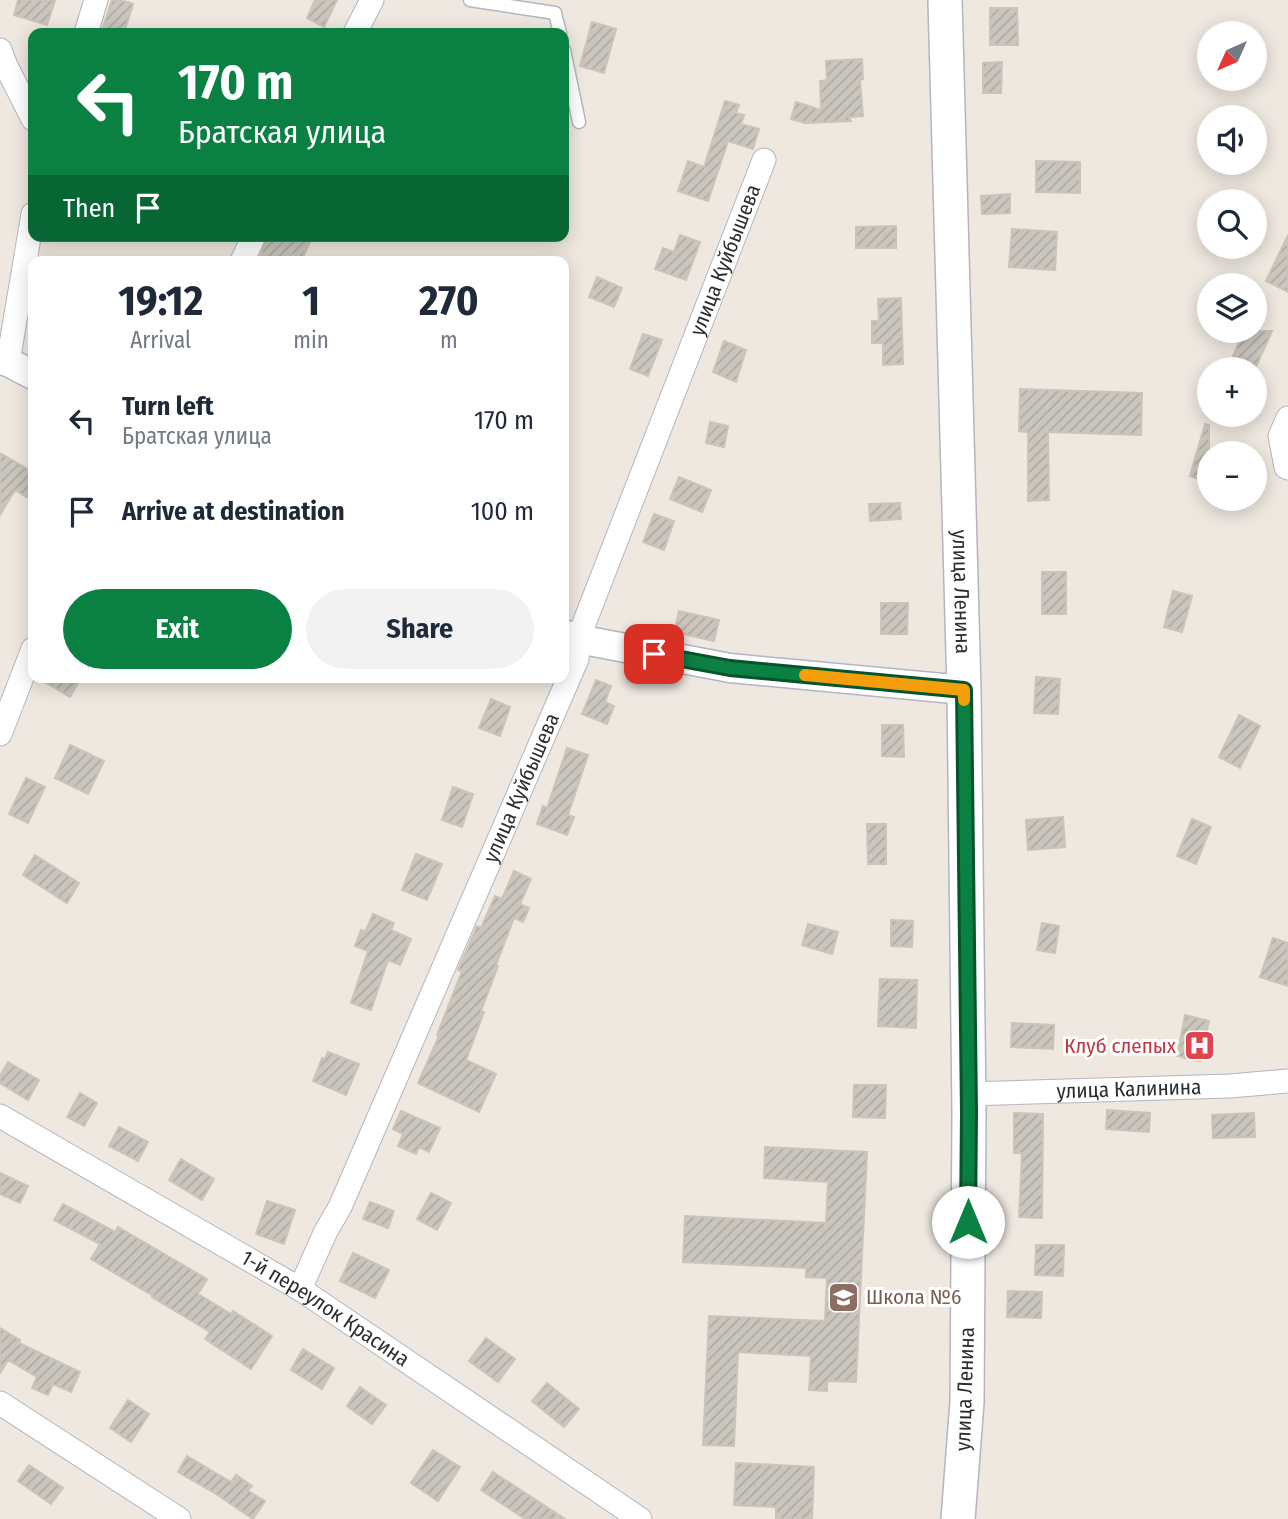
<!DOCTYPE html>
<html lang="en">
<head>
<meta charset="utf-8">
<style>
	:root { --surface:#fff; --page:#f2f2f3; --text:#1f2937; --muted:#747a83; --accent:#0b8043 }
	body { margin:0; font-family:"Fira Sans Condensed",sans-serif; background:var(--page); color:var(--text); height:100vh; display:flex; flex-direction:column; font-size:26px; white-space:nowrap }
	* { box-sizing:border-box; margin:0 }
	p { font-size:23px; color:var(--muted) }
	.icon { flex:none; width:38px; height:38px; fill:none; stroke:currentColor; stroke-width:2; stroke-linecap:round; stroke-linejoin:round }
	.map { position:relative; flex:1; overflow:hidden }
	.panel { position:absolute; left:28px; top:256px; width:541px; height:427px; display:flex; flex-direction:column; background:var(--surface); border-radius:14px; box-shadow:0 4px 18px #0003 }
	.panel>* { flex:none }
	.top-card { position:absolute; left:28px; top:28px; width:541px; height:214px; border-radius:14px; box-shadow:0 4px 18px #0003; background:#0b8043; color:#fff; overflow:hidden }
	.needle { width:46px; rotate:225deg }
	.tools { position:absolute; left:1197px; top:21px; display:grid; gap:14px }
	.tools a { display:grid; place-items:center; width:70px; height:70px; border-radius:50%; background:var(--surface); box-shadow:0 4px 18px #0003; font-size:35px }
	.pin { position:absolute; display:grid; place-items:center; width:60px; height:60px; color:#fff; margin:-30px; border-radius:14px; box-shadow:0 4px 10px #0006 }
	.me { position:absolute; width:77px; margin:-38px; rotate:0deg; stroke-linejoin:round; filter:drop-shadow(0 0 5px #0008) }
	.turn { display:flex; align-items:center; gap:24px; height:147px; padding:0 35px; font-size:32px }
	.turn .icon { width:91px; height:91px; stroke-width:2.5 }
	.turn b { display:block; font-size:49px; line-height:60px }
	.then { display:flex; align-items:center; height:66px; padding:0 35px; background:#0003; gap:14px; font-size:26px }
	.eta { display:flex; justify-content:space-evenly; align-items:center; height:119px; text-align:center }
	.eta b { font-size:42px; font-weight:700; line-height:49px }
	.primary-button { display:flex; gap:14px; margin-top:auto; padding:14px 35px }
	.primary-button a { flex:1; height:80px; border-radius:42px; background:var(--accent); color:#fff; font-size:28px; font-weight:700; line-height:80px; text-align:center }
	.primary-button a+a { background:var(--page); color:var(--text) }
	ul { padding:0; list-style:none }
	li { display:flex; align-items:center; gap:21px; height:91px; padding:0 35px }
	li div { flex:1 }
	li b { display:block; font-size:26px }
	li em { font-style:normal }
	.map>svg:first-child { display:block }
</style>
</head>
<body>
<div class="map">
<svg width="1288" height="1519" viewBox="0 0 1288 1519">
	<defs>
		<pattern id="building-hatch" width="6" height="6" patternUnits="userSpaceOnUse" patternTransform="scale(1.75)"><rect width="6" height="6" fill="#cac6be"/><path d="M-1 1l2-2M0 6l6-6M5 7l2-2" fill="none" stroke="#aeaaa4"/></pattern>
	</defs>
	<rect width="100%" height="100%" fill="#eee8e0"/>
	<path fill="url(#building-hatch)" stroke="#cac4b9" stroke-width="2" d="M 18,0 L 55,0 L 47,25 L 14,15 Z
		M 112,0 L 121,0 L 133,4 L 124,33 L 101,33 Z
		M 315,0 L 337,0 L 324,27 L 307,18 Z
		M 990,8 L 1017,8 L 1018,45 L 990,45 Z
		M 592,22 L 616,29 L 604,73 L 580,66 Z
		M 862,59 L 863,79 L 860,80 L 863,116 L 849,117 L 851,121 L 805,123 L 791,119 L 796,102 L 821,110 L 820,81 L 827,80 L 826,61 Z
		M 1002,62 L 1001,93 L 983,93 L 983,63 Z
		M 725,101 L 739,105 L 736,113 L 744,115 L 741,124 L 759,129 L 753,149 L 728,141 L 708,201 L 678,191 L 688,161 L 704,167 Z
		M 1036,161 L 1080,162 L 1080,193 L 1036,192 Z
		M 1010,194 L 1010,213 L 982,214 L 981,196 Z
		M 896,226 L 896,248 L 856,248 L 856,227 Z
		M 1012,229 L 1057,232 L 1055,270 L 1009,267 Z
		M 680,235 L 700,242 L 686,280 L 655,269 L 663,248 L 674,252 Z
		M 1288,235 L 1288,292 L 1266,281 Z
		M 268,236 L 313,236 L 302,259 L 292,254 L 288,261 L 258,261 Z
		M 597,277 L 622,288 L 614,307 L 589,297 Z
		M 901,298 L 903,364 L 883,365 L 883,343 L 872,343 L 872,321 L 879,321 L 878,299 Z
		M 1244,331 L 1272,331 L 1256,367 L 1233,356 Z
		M 643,334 L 662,340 L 648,376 L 630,369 Z
		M 724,341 L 746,350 L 736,382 L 713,372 Z
		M 1020,389 L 1142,393 L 1141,435 L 1048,432 L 1049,500 L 1028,501 L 1028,432 L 1019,431 Z
		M 710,422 L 728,426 L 724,447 L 706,443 Z
		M 1205,424 L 1209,425 L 1209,482 L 1190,476 Z
		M 0,453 L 33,472 L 33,501 L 15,490 L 0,515 Z
		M 679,477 L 711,490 L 702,512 L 670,499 Z
		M 900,503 L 901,519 L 870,521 L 869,504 Z
		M 654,514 L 674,521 L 664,550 L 643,542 Z
		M 1042,572 L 1066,572 L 1066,614 L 1042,614 Z
		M 1173,591 L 1192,596 L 1182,632 L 1164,627 Z
		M 881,603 L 908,603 L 907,634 L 881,634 Z
		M 679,611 L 719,620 L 714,641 L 674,632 Z
		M 37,677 L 81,677 L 70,697 Z
		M 1036,677 L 1060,679 L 1058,714 L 1034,713 Z
		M 596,680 L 611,686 L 605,702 L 614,706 L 607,724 L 582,714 Z
		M 491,699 L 510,707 L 500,736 L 479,728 Z
		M 1239,715 L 1260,726 L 1240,768 L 1219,757 Z
		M 882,725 L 903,725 L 904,757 L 882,756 Z
		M 70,745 L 104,761 L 88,794 L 55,778 Z
		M 567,748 L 588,755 L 568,815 L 574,817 L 567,835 L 537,824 L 543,806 L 547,808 Z
		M 26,778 L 45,787 L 28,823 L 9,814 Z
		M 453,787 L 473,794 L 462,827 L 442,820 Z
		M 1063,817 L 1065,847 L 1028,850 L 1026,820 Z
		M 1192,819 L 1211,827 L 1196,864 L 1177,856 Z
		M 867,824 L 886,824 L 886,864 L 868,864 Z
		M 416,854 L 442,864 L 427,900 L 402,890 Z
		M 35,855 L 79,883 L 67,903 L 23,875 Z
		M 514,871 L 531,879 L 520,904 L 529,908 L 523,922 L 514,918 L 496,965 L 498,966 L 481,1011 L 484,1012 L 466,1060 L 496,1074 L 479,1112 L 418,1083 L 439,1036 L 437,1035 L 462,971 L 458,970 L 477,926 L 481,928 L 495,896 L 502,899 Z
		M 373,914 L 394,923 L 391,930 L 411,939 L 400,965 L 388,960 L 371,1010 L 351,1003 L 368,951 L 355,946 L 361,930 L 365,932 Z
		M 891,920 L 913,921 L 912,947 L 891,946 Z
		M 1042,923 L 1059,926 L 1055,953 L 1037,950 Z
		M 808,924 L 838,932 L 832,954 L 802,945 Z
		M 1273,938 L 1288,943 L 1288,986 L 1260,977 Z
		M 880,979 L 917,980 L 916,1028 L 878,1026 Z
		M 1185,1015 L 1209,1021 L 1200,1061 L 1177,1056 Z
		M 1012,1023 L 1054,1025 L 1053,1049 L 1011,1047 Z
		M 328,1052 L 359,1064 L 346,1095 L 313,1081 L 322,1058 L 325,1059 Z
		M 8,1062 L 39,1080 L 28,1100 L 0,1083 L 0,1076 Z
		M 854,1085 L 886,1085 L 885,1118 L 853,1117 Z
		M 80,1093 L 97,1103 L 84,1126 L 67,1117 Z
		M 1107,1110 L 1150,1113 L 1149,1132 L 1106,1129 Z
		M 401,1111 L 440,1128 L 429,1152 L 419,1147 L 416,1154 L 398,1146 L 403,1134 L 393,1129 Z
		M 1014,1113 L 1043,1114 L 1042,1218 L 1019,1217 L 1022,1153 L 1014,1153 Z
		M 1254,1113 L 1255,1137 L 1213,1138 L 1212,1115 Z
		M 119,1127 L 148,1142 L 138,1161 L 109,1146 Z
		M 765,1147 L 867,1152 L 856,1382 L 827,1381 L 827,1391 L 809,1390 L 811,1356 L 738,1352 L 734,1446 L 703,1445 L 709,1316 L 825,1321 L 827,1278 L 806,1277 L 806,1268 L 683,1262 L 685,1216 L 826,1223 L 828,1182 L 764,1178 Z
		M 181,1159 L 214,1179 L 202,1200 L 169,1180 Z
		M 0,1173 L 28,1186 L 20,1203 L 0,1194 Z
		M 431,1193 L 451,1203 L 437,1230 L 417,1219 Z
		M 267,1201 L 295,1210 L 284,1244 L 256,1234 Z
		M 370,1202 L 394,1211 L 388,1228 L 363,1219 Z
		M 63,1204 L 115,1232 L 118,1227 L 207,1279 L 198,1294 L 231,1314 L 233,1311 L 272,1336 L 251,1369 L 205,1339 L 210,1332 L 152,1297 L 153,1296 L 91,1259 L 100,1244 L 54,1220 Z
		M 1036,1245 L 1064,1245 L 1063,1276 L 1035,1275 Z
		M 353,1253 L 389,1270 L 375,1298 L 340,1281 Z
		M 1008,1291 L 1042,1292 L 1041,1318 L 1007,1317 Z
		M 0,1328 L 20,1340 L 19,1343 L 80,1372 L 71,1392 L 53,1384 L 48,1395 L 32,1388 L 37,1377 L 8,1360 L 0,1373 Z
		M 486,1338 L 515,1359 L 498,1382 L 469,1361 Z
		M 303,1349 L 334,1368 L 322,1389 L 291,1370 Z
		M 547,1383 L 579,1409 L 564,1427 L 532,1401 Z
		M 360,1387 L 386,1405 L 372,1424 L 347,1406 Z
		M 128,1400 L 149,1414 L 131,1442 L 110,1428 Z
		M 433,1450 L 460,1467 L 438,1501 L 411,1483 Z
		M 187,1456 L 231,1482 L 236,1475 L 252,1486 L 248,1491 L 265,1501 L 253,1519 L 216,1494 L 178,1472 Z
		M 736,1463 L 814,1467 L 812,1519 L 776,1519 L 776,1507 L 734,1505 Z
		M 29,1465 L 63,1488 L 51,1504 L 18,1481 Z
		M 493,1472 L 565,1519 L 525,1519 L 481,1490 Z"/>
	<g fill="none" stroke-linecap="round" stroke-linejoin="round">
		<defs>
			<path id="service" d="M 470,0 L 555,13 L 560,33
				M 564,50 L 579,122"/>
			<g id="minor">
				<path d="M 86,33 L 96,0"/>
				<path d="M 355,33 L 372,0"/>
				<path d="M 0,50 L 6,66 L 33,119"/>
				<path d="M 242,261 L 254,236"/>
				<path d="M 8,362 L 33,214"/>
				<path d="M 1288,418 L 1280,436 L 1286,467 L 1288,468"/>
				<path d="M 0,734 L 33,649"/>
				<path id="s1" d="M 968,1094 L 1230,1086 L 1288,1081"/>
				<path id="s2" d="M 0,1116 L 300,1289 L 640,1519"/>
				<path id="s3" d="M 300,1289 L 326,1231 L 340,1207 L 577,659 L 578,639 L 764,160"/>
				<path d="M 0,1403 L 179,1519"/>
			</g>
			<path id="tertiary" d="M 0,360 L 8,362 L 33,375
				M 564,634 L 578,639 L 730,668 L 964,690"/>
			<g id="secondary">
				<path id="s4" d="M 945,0 L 964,690 L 969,1113 L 967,1402 L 958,1519"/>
			</g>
		</defs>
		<use href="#service" stroke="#b3b5c0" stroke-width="15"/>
		<use href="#minor" stroke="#b3b5c0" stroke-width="25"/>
		<use href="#tertiary" stroke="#b3b5c0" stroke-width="31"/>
		<use href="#secondary" stroke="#b3b5c0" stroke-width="36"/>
		<use href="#service" stroke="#fff" stroke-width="12"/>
		<use href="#minor" stroke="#fff" stroke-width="23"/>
		<use href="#tertiary" stroke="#fff" stroke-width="28"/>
		<use href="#secondary" stroke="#fff" stroke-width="33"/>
	</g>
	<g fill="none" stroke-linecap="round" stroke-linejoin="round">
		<defs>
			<path id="route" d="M 654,654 L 730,668 L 964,690 L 969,1113 L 968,1222"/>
		</defs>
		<use href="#route" stroke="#07532c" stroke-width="18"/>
		<use href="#route" stroke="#0b8043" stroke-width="12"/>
		<path stroke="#f59e0b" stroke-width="12" d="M 805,675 L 964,690 L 964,700"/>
	</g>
	<defs>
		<symbol id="hospital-square" viewBox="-11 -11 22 22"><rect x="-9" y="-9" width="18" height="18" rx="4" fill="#e0444e" stroke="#fff"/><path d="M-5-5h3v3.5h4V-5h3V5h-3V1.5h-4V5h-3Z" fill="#fff"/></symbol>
		<symbol id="school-square" viewBox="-11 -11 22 22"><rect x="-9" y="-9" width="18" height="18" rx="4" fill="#8d6e63" stroke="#fff"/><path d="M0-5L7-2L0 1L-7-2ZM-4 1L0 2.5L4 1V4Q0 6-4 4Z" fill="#fff"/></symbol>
	</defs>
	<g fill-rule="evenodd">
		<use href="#hospital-square" x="1182" y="1028" width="35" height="35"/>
		<use href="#school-square" x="826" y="1280" width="35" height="35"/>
	</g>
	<g text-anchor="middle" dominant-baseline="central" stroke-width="6" stroke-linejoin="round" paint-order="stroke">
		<g font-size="21" fill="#2d2d2d" stroke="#fff">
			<text stroke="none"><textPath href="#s3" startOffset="1115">улица Куйбышева</textPath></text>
			<text stroke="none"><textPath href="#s4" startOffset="592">улица Ленина</textPath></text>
			<text stroke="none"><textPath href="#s3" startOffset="548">улица Куйбышева</textPath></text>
			<text stroke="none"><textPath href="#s1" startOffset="161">улица Калинина</textPath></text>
			<text stroke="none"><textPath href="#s2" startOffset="378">1-й переулок Красина</textPath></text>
			<text transform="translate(965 1389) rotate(-88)">улица Ленина</text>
		</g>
		<g font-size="21" fill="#be3a42" stroke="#fff" text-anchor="end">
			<text x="1176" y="1046">Клуб слепых</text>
		</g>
		<g font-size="21" fill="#785e54" stroke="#fff" text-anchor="start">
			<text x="866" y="1297">Школа №6</text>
		</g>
	</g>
</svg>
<div class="tools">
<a><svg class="needle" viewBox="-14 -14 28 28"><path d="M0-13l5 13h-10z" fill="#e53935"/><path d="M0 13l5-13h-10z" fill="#747a83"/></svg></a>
<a><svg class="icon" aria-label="sound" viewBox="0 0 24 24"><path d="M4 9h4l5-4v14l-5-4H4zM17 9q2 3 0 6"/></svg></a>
<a><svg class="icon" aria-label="search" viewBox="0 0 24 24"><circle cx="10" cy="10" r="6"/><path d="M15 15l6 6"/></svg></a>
<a><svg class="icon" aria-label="layers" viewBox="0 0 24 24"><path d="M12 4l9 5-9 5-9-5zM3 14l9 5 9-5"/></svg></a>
<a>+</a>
<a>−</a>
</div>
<div class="pin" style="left:654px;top:654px;background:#d93025"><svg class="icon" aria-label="arrive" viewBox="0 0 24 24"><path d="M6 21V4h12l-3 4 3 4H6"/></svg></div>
<svg class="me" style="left:968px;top:1222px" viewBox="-20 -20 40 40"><circle r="19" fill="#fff"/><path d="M0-13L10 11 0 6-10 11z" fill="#0b8043"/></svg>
<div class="top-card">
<div class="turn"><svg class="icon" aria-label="left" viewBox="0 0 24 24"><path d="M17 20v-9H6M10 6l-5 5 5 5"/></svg><div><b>170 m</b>Братская улица</div></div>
<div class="then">Then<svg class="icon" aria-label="arrive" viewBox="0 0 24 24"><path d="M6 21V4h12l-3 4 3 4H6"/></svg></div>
</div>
<section class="panel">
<div class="eta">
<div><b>19:12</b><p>Arrival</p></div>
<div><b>1</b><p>min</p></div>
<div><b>270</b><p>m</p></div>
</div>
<ul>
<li><svg class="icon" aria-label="left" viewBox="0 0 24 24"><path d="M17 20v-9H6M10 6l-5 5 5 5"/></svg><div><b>Turn left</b><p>Братская улица</p></div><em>170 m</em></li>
<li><svg class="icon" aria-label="arrive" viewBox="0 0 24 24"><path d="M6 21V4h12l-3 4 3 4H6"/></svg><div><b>Arrive at destination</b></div><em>100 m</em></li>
</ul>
<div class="primary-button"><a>Exit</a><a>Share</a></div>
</section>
</div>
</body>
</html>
